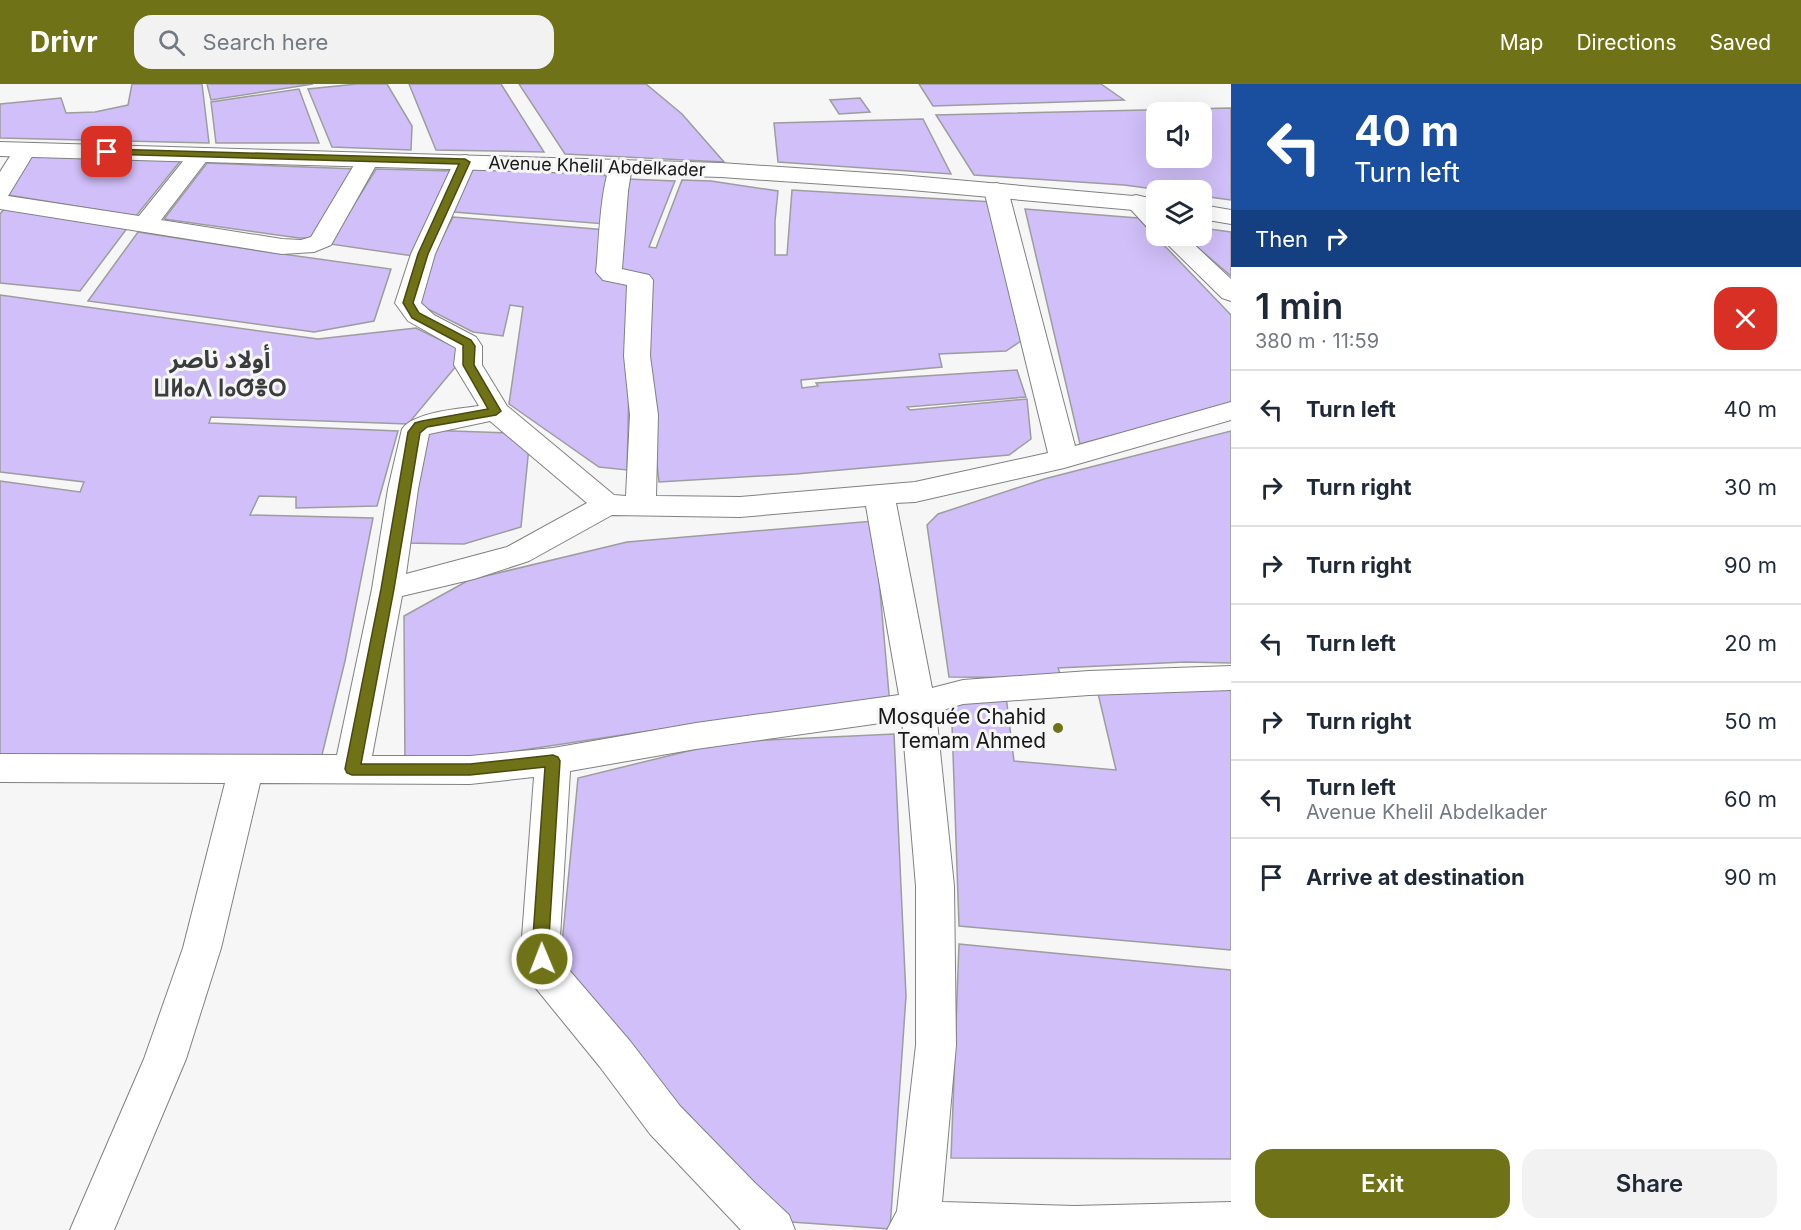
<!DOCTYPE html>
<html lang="en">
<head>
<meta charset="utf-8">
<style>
	:root { --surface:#fff; --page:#f2f2f3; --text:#1f2937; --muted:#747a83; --line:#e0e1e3; --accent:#707217 }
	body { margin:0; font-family:Inter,"Noto Sans Arabic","Noto Sans Tifinagh",sans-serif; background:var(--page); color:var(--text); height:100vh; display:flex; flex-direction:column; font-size:22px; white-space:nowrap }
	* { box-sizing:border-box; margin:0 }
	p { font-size:20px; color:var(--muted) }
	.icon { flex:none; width:33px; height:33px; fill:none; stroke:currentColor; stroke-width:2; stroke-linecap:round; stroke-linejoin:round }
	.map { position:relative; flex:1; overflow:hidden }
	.details { display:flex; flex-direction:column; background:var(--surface); width:570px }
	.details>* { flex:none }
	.banner { background:#1a4fa0; color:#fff; overflow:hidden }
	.fabs { position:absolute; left:1146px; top:18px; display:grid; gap:12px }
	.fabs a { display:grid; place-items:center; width:66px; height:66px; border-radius:12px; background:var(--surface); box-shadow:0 6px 24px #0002; font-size:30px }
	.pin { position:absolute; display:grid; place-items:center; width:51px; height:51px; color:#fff; margin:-26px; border-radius:12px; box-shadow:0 3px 9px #0006 }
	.me { position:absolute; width:66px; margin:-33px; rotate:359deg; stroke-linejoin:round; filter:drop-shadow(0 0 4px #0008) }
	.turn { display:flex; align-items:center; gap:21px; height:126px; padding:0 24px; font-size:27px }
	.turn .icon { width:78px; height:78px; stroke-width:2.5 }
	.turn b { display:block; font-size:42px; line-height:51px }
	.then { display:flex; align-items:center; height:57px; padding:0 24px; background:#0003; gap:12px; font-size:22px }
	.round { display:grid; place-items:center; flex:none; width:63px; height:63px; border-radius:18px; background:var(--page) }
	.overview { display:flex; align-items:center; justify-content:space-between; height:102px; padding:0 24px }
	h1 { font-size:36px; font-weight:600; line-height:45px }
	.cta { display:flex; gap:12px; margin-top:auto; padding:12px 24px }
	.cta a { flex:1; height:69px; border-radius:18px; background:var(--accent); color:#fff; font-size:24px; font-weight:600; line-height:69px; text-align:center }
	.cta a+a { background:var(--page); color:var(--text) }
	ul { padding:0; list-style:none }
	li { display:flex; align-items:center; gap:18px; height:78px; padding:0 24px; border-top:2px solid var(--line) }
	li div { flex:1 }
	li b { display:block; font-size:22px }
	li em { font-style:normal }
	header { display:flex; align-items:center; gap:36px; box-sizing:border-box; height:84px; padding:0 30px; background:var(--accent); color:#fff }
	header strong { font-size:28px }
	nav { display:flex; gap:33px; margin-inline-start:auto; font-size:21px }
	.search { width:420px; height:54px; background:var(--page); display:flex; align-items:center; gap:15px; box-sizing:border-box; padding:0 21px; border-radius:18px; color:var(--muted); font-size:22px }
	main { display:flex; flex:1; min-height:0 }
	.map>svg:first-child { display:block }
</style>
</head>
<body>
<header>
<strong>Drivr</strong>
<div class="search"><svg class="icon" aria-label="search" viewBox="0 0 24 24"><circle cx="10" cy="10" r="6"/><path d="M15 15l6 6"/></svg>Search here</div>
<nav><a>Map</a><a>Directions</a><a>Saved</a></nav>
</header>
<main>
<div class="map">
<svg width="1231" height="1146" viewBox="0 0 1231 1146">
	<rect width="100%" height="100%" fill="#f6f6f7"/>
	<path fill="#d0bff8" stroke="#9d9d9e" stroke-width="1.5" fill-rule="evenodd" d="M 132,0 L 202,0 L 209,59 L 0,54 L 0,20 L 61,14 L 66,29 L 95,28 L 128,21 Z
		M 207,0 L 313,0 L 211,16 Z
		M 357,0 L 387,0 L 412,42 L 411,66 L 332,63 L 308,5 Z
		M 409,0 L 501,0 L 544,68 L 436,66 Z
		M 519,0 L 646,0 L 682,30 L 724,78 L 565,70 Z
		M 919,0 L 1101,0 L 1124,16 L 933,22 Z
		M 299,5 L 319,59 L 216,59 L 211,18 Z
		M 860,14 L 870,28 L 839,30 L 830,16 Z
		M 1231,24 L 1231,116 L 1202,112 L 1202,106 L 1162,106 L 1124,101 L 974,91 L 936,31 ZM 1156,28 L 1202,28 L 1202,74 L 1156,74 Z
		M 923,35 L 951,90 L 778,78 L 774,39 Z
		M 30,71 L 182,75 L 136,132 L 8,111 Z
		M 207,79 L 357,85 L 321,154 L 299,154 L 164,135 Z
		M 471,83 L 611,92 L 606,140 L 454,128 Z
		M 376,85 L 453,87 L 413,172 L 330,160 Z
		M 627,95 L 675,97 L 649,163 L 656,164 L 682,96 L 711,97 L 778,107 L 775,137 L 775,171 L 787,171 L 792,106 L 993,118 L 1021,257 L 1006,267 L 939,270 L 942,283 L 801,296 L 802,304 L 818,302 L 816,299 L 1017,286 L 1026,313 L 907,323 L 910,326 L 1027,315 L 1031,355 L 1009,371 L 796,390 L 659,398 L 646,291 L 648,194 L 615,190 Z
		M 4,125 L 128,143 L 80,207 L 0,199 L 0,130 Z
		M 1025,125 L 1138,134 L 1231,231 L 1231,320 L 1080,360 Z
		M 453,133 L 607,146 L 601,193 L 635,195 L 629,302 L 627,386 L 599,383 L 509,320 L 523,223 L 510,221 L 503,252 L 473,248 L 410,216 Z
		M 1202,144 L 1231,148 L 1231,192 L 1184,152 L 1202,152 Z
		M 138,148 L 261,167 L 391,185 L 374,237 L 314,248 L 88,217 Z
		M 0,211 L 318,255 L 416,244 L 467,269 L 408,340 L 211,333 L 209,339 L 398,347 L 377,422 L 296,424 L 296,413 L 259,412 L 250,431 L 373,434 L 345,577 L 320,679 L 0,670 L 0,397 L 80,408 L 84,398 L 0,388 Z
		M 424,346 L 510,349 L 529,363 L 521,443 L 464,460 L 404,459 Z
		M 1231,347 L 1231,579 L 1185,578 L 1058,584 L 1062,594 L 949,593 L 927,441 L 938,430 L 1044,395 Z
		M 874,437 L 890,622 L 655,646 L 405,684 L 404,532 L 469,496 L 627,458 Z
		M 1210,599 L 1231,600 L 1231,866 L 959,842 L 951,612 Z
		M 1097,605 L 1116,686 L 1014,677 L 1006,612 Z
		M 894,650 L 906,912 L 890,1145 L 777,1137 L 559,891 L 578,694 L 725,658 Z
		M 959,860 L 1231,886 L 1231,1075 L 951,1074 Z"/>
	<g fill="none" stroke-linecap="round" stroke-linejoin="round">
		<defs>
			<path id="minor" d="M 25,59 L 33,61 L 36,66 L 8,112 L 139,132 L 192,66 L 200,64 L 208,66 L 211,71 L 161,136 L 282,155 L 301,156 L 311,153 L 360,71 L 368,69 L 376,71 L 379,76 L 331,161 L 314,168 L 282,170 L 0,125 L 0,88 L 17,61 Z
				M 465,71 L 473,73 L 476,78 L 435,170 L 421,219 L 434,231 L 476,253 L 482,262 L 482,281 L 507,322 L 614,411 L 626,412 L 630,331 L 624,272 L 627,201 L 603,196 L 596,188 C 599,163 600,96 613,77 L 621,75 L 629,77 L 632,82 L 628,107 L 622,185 L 649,191 L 653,196 L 650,272 L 658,331 L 656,412 L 740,413 L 915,398 L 1048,369 L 984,106 L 988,101 L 996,99 L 1004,101 L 1008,106 L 1075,362 L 1231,318 L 1231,336 L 1064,384 L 915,418 L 896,419 L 932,604 L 963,596 L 1089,587 L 1231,582 L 1231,606 L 1089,611 L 963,620 L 936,628 L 954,802 L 956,961 L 942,1118 L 1074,1122 L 1231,1118 L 1231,1146 L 887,1146 L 897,1127 L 916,961 L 916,802 L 902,636 L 696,665 L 570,687 L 560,853 L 564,880 L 630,957 L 680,1022 L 754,1098 L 789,1131 L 795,1146 L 741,1146 L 650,1050 L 600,983 L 534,902 L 522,875 L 522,853 L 534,693 L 470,700 L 260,699 L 221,864 L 186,975 L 114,1146 L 70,1146 L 144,975 L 183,864 L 225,699 L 0,698 L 0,670 L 337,671 L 372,505 L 388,405 L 402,345 C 414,328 458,325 479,322 L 454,281 L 456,264 L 408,237 L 395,219 L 411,170 L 454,78 L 457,73 ZM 490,337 L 587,419 L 507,463 L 406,490 L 418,405 L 429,350 ZM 866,422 L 899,611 L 696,639 L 553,664 L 470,672 L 372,672 L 402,512 L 474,495 L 529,477 L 612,431 L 740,433 Z
				M 1136,111 L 1144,113 L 1156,125 L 1156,145 L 1147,143 L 1124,118 L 1128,113 Z
				M 1159,152 L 1185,152 L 1231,195 L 1231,217 L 1222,214 Z"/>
			<path id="tertiary" d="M 0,58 L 721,79 L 900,91 L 1156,114 L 1156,128 L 900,105 L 721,93 L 0,72 Z
				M 1202,121 L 1231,126 L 1231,140 L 1202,135 Z"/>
		</defs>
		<use href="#minor" stroke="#818182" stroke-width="2"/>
		<use href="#tertiary" stroke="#818182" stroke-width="2"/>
		<use href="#minor" fill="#fff" fill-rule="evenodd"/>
		<use href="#tertiary" fill="#fff" fill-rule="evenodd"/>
	</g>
	<path fill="#707217" stroke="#494a0f" stroke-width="1.5" d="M 107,65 L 465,75 L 470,78 L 428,170 L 413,219 L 419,229 L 471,256 L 475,262 L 474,281 L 501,327 L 496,331 L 427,343 L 420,349 L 394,505 L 361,680 L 470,680 L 553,671 L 558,673 L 560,677 L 549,853 L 550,875 L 548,880 L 542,882 L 537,880 L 533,853 L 545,683 L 470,691 L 352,691 L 347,689 L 345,685 L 381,505 L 408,348 L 415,339 L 422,337 L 488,325 L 463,281 L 463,261 L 412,234 L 403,219 L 418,170 L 459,80 L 104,70 L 103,68 Z"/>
	<circle fill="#707217" stroke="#f6f6f7" stroke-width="2" cx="1058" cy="644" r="6"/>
	<g text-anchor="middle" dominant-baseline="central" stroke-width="6" stroke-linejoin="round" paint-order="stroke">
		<g font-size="18" fill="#19191a" stroke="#f6f6f7">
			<text transform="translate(597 82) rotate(2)">Avenue Khelil Abdelkader</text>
		</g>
		<g font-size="21" fill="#19191a" stroke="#f6f6f7" text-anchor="end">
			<text x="1046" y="632">Mosquée Chahid<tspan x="1046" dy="24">Temam Ahmed</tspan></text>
		</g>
		<g font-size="24" font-weight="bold" fill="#3b3c3d" stroke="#f6f6f7">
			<text x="220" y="275">أولاد ناصر<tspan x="220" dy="28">ⵡⵍⴰⴷ ⵏⴰⵚⴻⵔ</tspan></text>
		</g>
	</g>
</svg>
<div class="fabs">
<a><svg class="icon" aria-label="sound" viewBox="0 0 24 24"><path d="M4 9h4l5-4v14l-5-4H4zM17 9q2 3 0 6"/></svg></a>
<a><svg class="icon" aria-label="layers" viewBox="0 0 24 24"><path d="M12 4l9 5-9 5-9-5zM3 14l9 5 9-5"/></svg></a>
</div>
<div class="pin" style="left:107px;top:68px;background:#d93025"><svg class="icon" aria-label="arrive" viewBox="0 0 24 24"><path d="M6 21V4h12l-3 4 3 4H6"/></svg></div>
<svg class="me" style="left:542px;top:875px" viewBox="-20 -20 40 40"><circle r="17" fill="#707217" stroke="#fff" stroke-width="3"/><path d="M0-11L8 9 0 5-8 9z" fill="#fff"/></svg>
</div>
<section class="details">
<div class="banner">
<div class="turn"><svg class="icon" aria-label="left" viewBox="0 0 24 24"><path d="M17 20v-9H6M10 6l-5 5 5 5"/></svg><div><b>40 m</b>Turn left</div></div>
<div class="then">Then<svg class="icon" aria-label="right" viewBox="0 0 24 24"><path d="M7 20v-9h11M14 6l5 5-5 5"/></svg></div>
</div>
<div class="overview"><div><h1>1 min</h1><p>380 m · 11:59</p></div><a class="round" style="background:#d93025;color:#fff"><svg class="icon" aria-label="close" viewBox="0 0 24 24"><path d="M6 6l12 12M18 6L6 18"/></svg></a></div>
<ul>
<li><svg class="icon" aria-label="left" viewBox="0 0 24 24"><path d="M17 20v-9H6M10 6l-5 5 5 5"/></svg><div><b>Turn left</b></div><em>40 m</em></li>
<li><svg class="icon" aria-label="right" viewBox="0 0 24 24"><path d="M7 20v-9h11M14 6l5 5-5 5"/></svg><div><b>Turn right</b></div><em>30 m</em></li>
<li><svg class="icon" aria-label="right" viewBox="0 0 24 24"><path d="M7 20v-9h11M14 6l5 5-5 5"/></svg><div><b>Turn right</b></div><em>90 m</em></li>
<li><svg class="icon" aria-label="left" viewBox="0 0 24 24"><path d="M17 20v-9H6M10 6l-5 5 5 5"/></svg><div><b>Turn left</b></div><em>20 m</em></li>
<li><svg class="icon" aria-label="right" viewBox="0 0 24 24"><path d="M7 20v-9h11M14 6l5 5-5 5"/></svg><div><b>Turn right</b></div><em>50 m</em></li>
<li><svg class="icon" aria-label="left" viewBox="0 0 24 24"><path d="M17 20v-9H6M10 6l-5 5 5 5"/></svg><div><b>Turn left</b><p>Avenue Khelil Abdelkader</p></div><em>60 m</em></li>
<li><svg class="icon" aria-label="arrive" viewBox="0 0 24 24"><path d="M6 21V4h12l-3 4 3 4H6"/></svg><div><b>Arrive at destination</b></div><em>90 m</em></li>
</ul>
<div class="cta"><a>Exit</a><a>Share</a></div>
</section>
</main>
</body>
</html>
